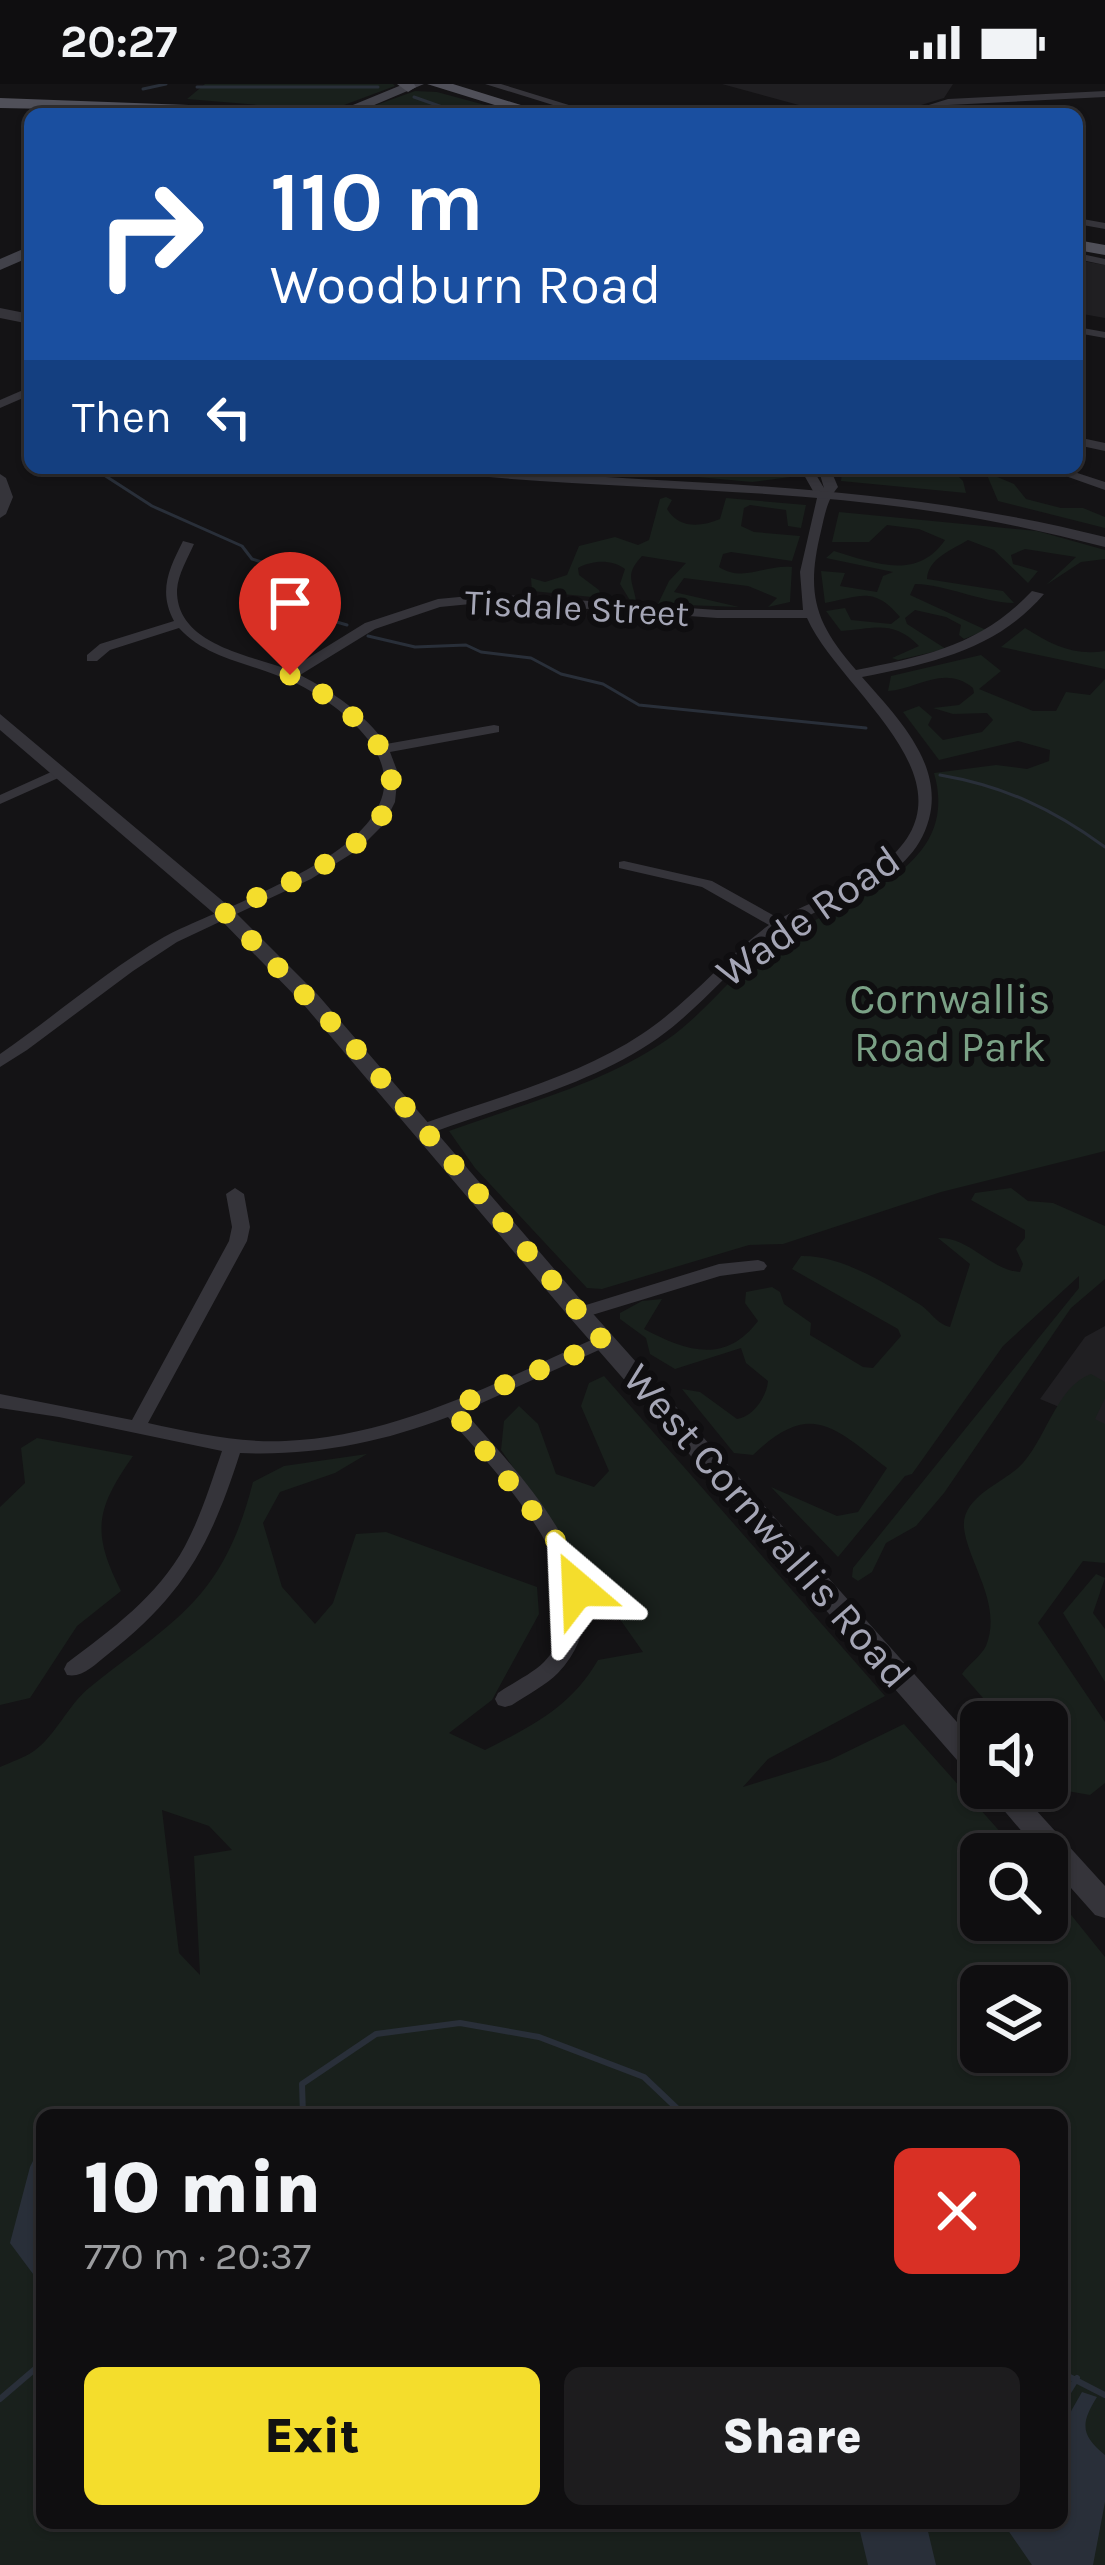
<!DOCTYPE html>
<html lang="en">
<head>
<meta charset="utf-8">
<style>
	:root { --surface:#0f0e10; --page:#1d1c1e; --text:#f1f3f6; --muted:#9b9c9f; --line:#2f2e30; --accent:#f4dd2c }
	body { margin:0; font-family:Karla,sans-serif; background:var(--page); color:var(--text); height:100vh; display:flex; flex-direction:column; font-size:45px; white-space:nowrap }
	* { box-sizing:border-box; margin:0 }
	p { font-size:39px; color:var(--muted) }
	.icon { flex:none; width:66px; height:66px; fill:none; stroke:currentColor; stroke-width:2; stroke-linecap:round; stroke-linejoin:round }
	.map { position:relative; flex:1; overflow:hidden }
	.side { position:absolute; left:36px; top:2025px; width:1032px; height:420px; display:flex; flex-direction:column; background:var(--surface); border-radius:18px; box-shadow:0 3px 9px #0004,0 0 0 3px var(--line) }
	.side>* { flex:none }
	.top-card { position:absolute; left:24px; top:24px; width:1059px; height:366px; border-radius:18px; box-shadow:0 3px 9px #0004,0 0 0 3px var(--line); background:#1a4fa0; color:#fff; overflow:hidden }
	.controls { position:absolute; left:960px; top:1617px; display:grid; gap:24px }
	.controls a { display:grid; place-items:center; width:108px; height:108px; border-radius:18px; background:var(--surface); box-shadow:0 3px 9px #0004,0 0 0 3px var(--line); font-size:60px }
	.pin { position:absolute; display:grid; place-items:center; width:102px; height:102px; color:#fff; margin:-123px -51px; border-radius:50% 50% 50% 0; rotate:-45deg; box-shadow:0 0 12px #0007 }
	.pin .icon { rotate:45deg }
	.me { position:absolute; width:132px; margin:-66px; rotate:334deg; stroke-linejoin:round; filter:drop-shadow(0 0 9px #0008) }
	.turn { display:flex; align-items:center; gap:42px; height:252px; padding:0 48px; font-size:54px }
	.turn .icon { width:156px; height:156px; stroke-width:2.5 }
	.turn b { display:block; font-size:84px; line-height:102px }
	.then { display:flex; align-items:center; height:114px; padding:0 48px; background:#0003; gap:24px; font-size:45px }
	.round { display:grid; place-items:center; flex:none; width:126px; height:126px; border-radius:18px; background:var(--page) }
	.headline { display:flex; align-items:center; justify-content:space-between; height:204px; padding:0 48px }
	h1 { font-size:72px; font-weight:800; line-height:90px }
	.action { display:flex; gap:24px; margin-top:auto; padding:24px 48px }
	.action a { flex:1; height:138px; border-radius:18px; background:var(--accent); color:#111; font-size:48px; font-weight:800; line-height:138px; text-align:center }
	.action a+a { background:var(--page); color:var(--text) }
	.status { display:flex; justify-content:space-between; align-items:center; height:84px; padding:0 60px; background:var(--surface); direction:ltr }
	.status svg { height:33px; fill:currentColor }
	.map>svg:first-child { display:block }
</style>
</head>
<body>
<div class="status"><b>20:27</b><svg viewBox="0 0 49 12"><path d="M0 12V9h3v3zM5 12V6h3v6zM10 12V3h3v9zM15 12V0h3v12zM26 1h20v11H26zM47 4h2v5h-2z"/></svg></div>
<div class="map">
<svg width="1105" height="2481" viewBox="0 0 1105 2481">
	<rect width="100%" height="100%" fill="#141315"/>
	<path fill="#201f22" d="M 722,0 L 953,0 L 944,14 L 892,30 L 832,30 Z
		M 1077,176 L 1105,181 L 1105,234 L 1077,229 Z
		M 1105,1242 L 1105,1342 L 1040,1315 L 1085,1253 Z"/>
	<path fill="#19201c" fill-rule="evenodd" d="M 205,0 L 393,0 L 395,2 L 328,27 L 187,15 Z
		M 415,7 L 437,8 L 518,30 L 357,28 Z
		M 600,384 L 794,384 L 798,392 L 752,398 Z
		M 855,384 L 950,384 L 963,397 L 966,409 L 841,397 L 842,389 Z
		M 976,384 L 1014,400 L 1026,415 L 1061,424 L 1083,424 L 1105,433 L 1105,444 L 998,417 L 987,391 Z
		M 666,413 L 672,416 L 667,425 C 679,445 701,443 720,435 L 726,414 L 806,421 L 801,444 L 788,442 L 786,426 L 750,421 L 744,424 L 741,442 L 754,448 L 800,452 L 792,477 L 731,468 L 723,470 L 719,483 C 744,499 765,480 792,483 L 790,518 L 768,523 L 777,514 L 748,502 L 684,494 L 674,508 L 739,523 L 658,520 L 669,497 L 686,479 L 642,472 C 624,491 633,497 636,517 L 631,518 L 620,500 L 625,485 C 612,475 592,476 578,484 L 579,491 L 599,506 L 602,514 L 532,507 L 531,494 L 545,498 L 567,491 L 579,462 L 615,453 L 638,461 L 649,456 L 660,415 Z
		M 839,428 L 1037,447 L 1105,466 L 1105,475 L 1081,478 L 1046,501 L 1076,473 L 1025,465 L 1011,471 L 1013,480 L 1038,487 L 1028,499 L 994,466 L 968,456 C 952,466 928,474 927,495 L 1003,507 L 1014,519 C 979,518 949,501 915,500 L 910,511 L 986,546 L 964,555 L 959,551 L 961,541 L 946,533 L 915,526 L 905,534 L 907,540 L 946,565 L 898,576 L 892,574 L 919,562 C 893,535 873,545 841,547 L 826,527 L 845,524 L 851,536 L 891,540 L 900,533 C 874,502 861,512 825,519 L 821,487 L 845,489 L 840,502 L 877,508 L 883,492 L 893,488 L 826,474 L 834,467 C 874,479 917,497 945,456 L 919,445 L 887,441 L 869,458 L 832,458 Z
		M 1025,544 C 1052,561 1074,572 1105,567 L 1105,585 L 1001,563 Z
		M 981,571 L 1001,587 L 979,605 L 1033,627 L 1056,627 L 1066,608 L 1090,611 L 1105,595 L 1105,1067 L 941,1108 L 783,1160 L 749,1161 L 602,1205 L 587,1204 L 475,1084 L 449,1047 C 522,1020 604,1000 668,955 C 708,927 736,885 776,858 C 839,816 963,789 934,689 L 996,681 L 1027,685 L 1049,677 L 1050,666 L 1018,657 L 939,676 L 903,628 L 919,622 L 932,633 L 928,641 L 943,656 L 982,648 L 993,636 L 987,629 L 953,630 L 933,624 L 959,621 L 974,609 L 973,604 C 944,580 916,606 888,607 L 891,592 Z
		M 1011,1104 L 1028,1117 L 1053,1119 L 1105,1142 L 1105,1195 L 1071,1224 L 944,1409 L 916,1442 L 886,1459 L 872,1488 L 858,1497 L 852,1493 L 853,1484 L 1079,1204 L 1079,1192 L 1003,1262 L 912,1390 L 905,1392 L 838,1473 L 771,1403 L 837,1432 L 858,1428 L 887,1384 C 833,1342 810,1316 753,1371 L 734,1369 L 682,1305 L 700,1308 L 737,1335 C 753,1333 767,1312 768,1297 L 746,1279 L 741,1264 L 675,1285 L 650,1270 L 646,1254 L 620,1235 L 620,1229 L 642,1217 L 662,1215 L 644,1245 C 686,1267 725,1281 758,1237 L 745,1219 L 746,1208 L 772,1203 L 780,1208 L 784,1220 L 811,1239 L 810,1251 L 863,1283 L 873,1284 L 901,1252 L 898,1245 L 792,1185 L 801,1172 C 841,1171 885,1199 919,1220 C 932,1228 935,1239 950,1243 L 970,1180 L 938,1154 C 970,1153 990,1186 1020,1188 L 1023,1180 L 1016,1165 L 1025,1154 L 1025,1146 L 971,1116 L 975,1109 Z
		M 1091,1290 L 1105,1298 L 1105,1314 L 1095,1335 L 1105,1340 L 1105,1479 L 1083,1477 L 1038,1539 L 1105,1638 L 1105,1699 L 1090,1711 L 1067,1707 L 1047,1687 L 1047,1638 L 1004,1638 L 962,1590 C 968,1581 981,1572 986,1562 C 1003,1520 968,1479 964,1444 C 961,1414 1000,1400 1018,1384 C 1045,1360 1055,1303 1091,1290 Z
		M 604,1292 L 885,1612 L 768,1675 L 743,1703 L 830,1676 L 904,1640 L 1020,1770 L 981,1770 L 981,1836 L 1047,1836 L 1047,1801 L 1105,1873 L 1105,2481 L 0,2481 L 0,1683 C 11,1678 24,1674 34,1667 C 56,1651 68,1621 89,1604 C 177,1534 223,1515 253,1398 L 284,1382 L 367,1370 L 335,1389 L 280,1408 L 263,1439 L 282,1503 L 315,1540 L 333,1519 L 356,1450 L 386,1448 L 537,1503 L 539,1530 L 492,1616 L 449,1649 L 485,1666 C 532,1642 571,1623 598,1576 L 643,1568 L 501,1366 L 504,1337 L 519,1322 L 538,1340 L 556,1390 L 594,1403 L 609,1387 L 581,1322 L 589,1299 ZM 162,1726 L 209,1742 L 232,1766 L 194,1772 L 200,1891 L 179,1869 ZM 981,1902 L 1047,1902 L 1047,1968 L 981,1968 ZM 42,2031 L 1062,2031 L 1062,2439 L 42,2439 Z
		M 37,1354 L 133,1372 C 96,1425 91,1448 121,1507 L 77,1542 L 30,1614 L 0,1621 L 0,1423 L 25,1399 L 21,1364 Z
		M 1096,1490 L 1105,1494 L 1093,1529 L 1105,1545 L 1105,1598 L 1063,1529 Z"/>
	<path fill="#292f39" d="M 42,2059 L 42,2202 L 10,2159 L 30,2083 Z
		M 1082,2308 L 1097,2313 C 1080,2340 1081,2351 1105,2371 L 1105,2418 L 1093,2481 L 1032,2481 L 1003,2439 L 1062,2439 L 1062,2343 Z
		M 858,2439 L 926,2439 L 936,2481 L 868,2481 Z"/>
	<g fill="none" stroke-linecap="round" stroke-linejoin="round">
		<path stroke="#292f39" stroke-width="3" d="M 197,3 L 378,3
			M 143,5 L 166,0
			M 414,13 L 462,30
			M 104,391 L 152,422 L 242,462 L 252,475 L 274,482 L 275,520 L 347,541
			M 368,552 L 415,563 L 466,561 L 481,568 L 531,574 L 561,590 L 603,600 L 639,621 L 866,644
			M 940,691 C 1004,702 1053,725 1105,763"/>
		<path stroke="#292f39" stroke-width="6" d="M 303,2031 L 302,2000 L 376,1950 L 460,1939 L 539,1953 L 644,1993 L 684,2031
			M 1062,2289 L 1105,2311
			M 0,2315 L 42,2279
			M 1062,2318 L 1077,2294"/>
		<path fill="#35343a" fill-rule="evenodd" d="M 485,0 L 501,0 L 598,30 L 582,30 Z
			M 1105,7 L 1105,13 L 948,21 L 916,30 L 900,30 L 948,15 Z
			M 1077,134 L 1105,139 L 1105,145 L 1077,140 Z
			M 1077,169 L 1105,175 L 1105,181 L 1077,175 Z
			M 1077,243 L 1105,248 L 1105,254 L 1077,249 Z
			M 30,303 L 30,311 L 0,324 L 0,316 Z
			M 1077,353 L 1105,359 L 1105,367 L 1077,361 Z
			M 800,384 L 812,384 L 824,404 L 818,384 L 830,384 L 838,403 C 827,416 825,430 821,447 C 806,509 814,538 856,586 C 926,572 981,561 1032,507 L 1044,510 C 996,566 931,579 862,593 C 895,631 944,679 929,735 C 911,802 831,814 781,847 C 735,877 702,923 658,954 C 591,1001 506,1021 431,1049 L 419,1049 L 417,1045 L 419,1041 C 493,1014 576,994 642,950 C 689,919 724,874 769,841 L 702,803 L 619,784 L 619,778 L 624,777 L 712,797 L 780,835 C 812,816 849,806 879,783 C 988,701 840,609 807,534 L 717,534 L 491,518 L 440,523 L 375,545 L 300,591 C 333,608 364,629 386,660 L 494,641 L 499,642 L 499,648 L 390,668 L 398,689 L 395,718 L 384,740 L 359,765 L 311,795 L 177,858 L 133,887 L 27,966 L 0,983 L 0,970 C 55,932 106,887 164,853 C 228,817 459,753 360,646 C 338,622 307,602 276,591 C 243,578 204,572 179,544 L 110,566 L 97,577 L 87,577 L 87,571 L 100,560 L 174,537 C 158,507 169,485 183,457 L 194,460 C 188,474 178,490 177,506 C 176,561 250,571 289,586 L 365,539 L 438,515 L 491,510 L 717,526 L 803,526 L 800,488 L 817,414 Z
			M 1043,384 L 1062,384 L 1105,398 L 1105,406 Z
			M 0,390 L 6,394 L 13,413 L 6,430 L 0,434 Z
			M 60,684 L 65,685 L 65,691 L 0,720 L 0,711 Z
			M 235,1104 L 244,1110 L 250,1143 L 247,1157 L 148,1339 C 193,1349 239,1359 285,1357 C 396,1353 499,1297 598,1253 L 610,1253 L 613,1257 L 610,1261 L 464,1327 C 517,1389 638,1506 558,1589 C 546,1601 527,1611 512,1621 L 505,1623 L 498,1621 L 495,1615 L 498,1609 C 512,1599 532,1590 544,1578 C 616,1505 494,1388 448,1333 C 380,1359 313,1372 240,1369 C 211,1460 184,1511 107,1571 C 94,1581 83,1594 67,1591 L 64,1585 L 67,1579 C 111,1546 158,1512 185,1462 C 201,1432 211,1399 222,1367 L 59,1333 L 0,1324 L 0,1310 L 132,1336 L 229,1157 L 232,1143 L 226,1110 Z
			M 758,1176 L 764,1178 L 767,1182 L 764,1186 L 720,1192 L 579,1235 L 570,1229 L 573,1225 L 719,1180 Z"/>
		<path fill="#35343a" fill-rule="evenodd" d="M 0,224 L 30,230 L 30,240 L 0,234 Z
			M 436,384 C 504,384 571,391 639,395 C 797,403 951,414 1105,453 L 1105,463 C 1052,450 999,437 944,429 C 779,403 610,406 444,389 Z
			M 0,630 L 231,824 L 318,911 L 587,1223 L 981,1665 L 981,1695 L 971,1692 L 571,1235 L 304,921 L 217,832 L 0,646 Z
			M 985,1704 L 1016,1704 L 1105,1802 L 1105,1834 L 1095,1831 L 1047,1777 L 1047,1770 L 1041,1770 Z"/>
		<path fill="#42424a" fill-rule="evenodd" d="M 404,0 L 424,0 L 353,30 L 331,30 Z
			M 30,162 L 30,173 L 0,186 L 0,175 Z"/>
		<path fill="#505059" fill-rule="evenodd" d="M 397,0 L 414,0 L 416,3 L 408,8 Z
			M 427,0 L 453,0 L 550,30 L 524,30 Z
			M 0,14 L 297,25 L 305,30 L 0,24 Z
			M 1077,156 L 1105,161 L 1105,171 L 1077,166 Z"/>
	</g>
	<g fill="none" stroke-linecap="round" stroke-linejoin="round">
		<path stroke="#f4dd2c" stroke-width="21" stroke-dasharray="0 37.8" d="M 290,591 C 360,627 443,696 350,764 C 313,791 266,809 224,828 L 350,958 L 604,1258 L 451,1324 L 564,1467 L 578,1505"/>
	</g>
	<g text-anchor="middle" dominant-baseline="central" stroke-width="12" stroke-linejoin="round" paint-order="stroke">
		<g font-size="36" fill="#a5a6b6" stroke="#0f0e10">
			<text transform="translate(577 524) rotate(3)">Tisdale Street</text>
		</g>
		<g font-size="42" fill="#a5a6b6" stroke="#0f0e10">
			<text transform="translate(808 832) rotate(-35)">Wade Road</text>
			<text transform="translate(767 1442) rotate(49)">West Cornwallis Road</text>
		</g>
		<g font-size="42" fill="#7ba186" stroke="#0f0e10">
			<text x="950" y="915">Cornwallis<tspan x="950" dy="48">Road Park</tspan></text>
		</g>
	</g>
</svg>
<div class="controls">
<a><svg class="icon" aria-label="sound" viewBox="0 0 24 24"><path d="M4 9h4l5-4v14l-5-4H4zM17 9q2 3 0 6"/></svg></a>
<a><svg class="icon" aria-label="search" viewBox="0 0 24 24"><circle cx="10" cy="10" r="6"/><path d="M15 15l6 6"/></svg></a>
<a><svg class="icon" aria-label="layers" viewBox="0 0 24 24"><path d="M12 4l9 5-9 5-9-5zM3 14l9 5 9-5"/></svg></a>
</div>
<div class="pin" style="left:290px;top:591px;background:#d93025"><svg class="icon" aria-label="arrive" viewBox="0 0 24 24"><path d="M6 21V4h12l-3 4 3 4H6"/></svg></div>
<svg class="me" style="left:578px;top:1505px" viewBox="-20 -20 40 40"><path d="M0-17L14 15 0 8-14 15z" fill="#f4dd2c" stroke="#fff" stroke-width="4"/></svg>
<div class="top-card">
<div class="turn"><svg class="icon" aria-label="right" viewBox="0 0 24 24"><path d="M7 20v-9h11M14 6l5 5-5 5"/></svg><div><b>110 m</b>Woodburn Road</div></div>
<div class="then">Then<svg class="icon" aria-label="left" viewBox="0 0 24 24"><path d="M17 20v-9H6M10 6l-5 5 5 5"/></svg></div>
</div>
<section class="side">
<div class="headline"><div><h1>10 min</h1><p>770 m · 20:37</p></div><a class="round" style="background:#d93025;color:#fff"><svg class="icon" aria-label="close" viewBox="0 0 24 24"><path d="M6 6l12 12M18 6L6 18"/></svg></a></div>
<div class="action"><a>Exit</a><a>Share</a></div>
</section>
</div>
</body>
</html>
